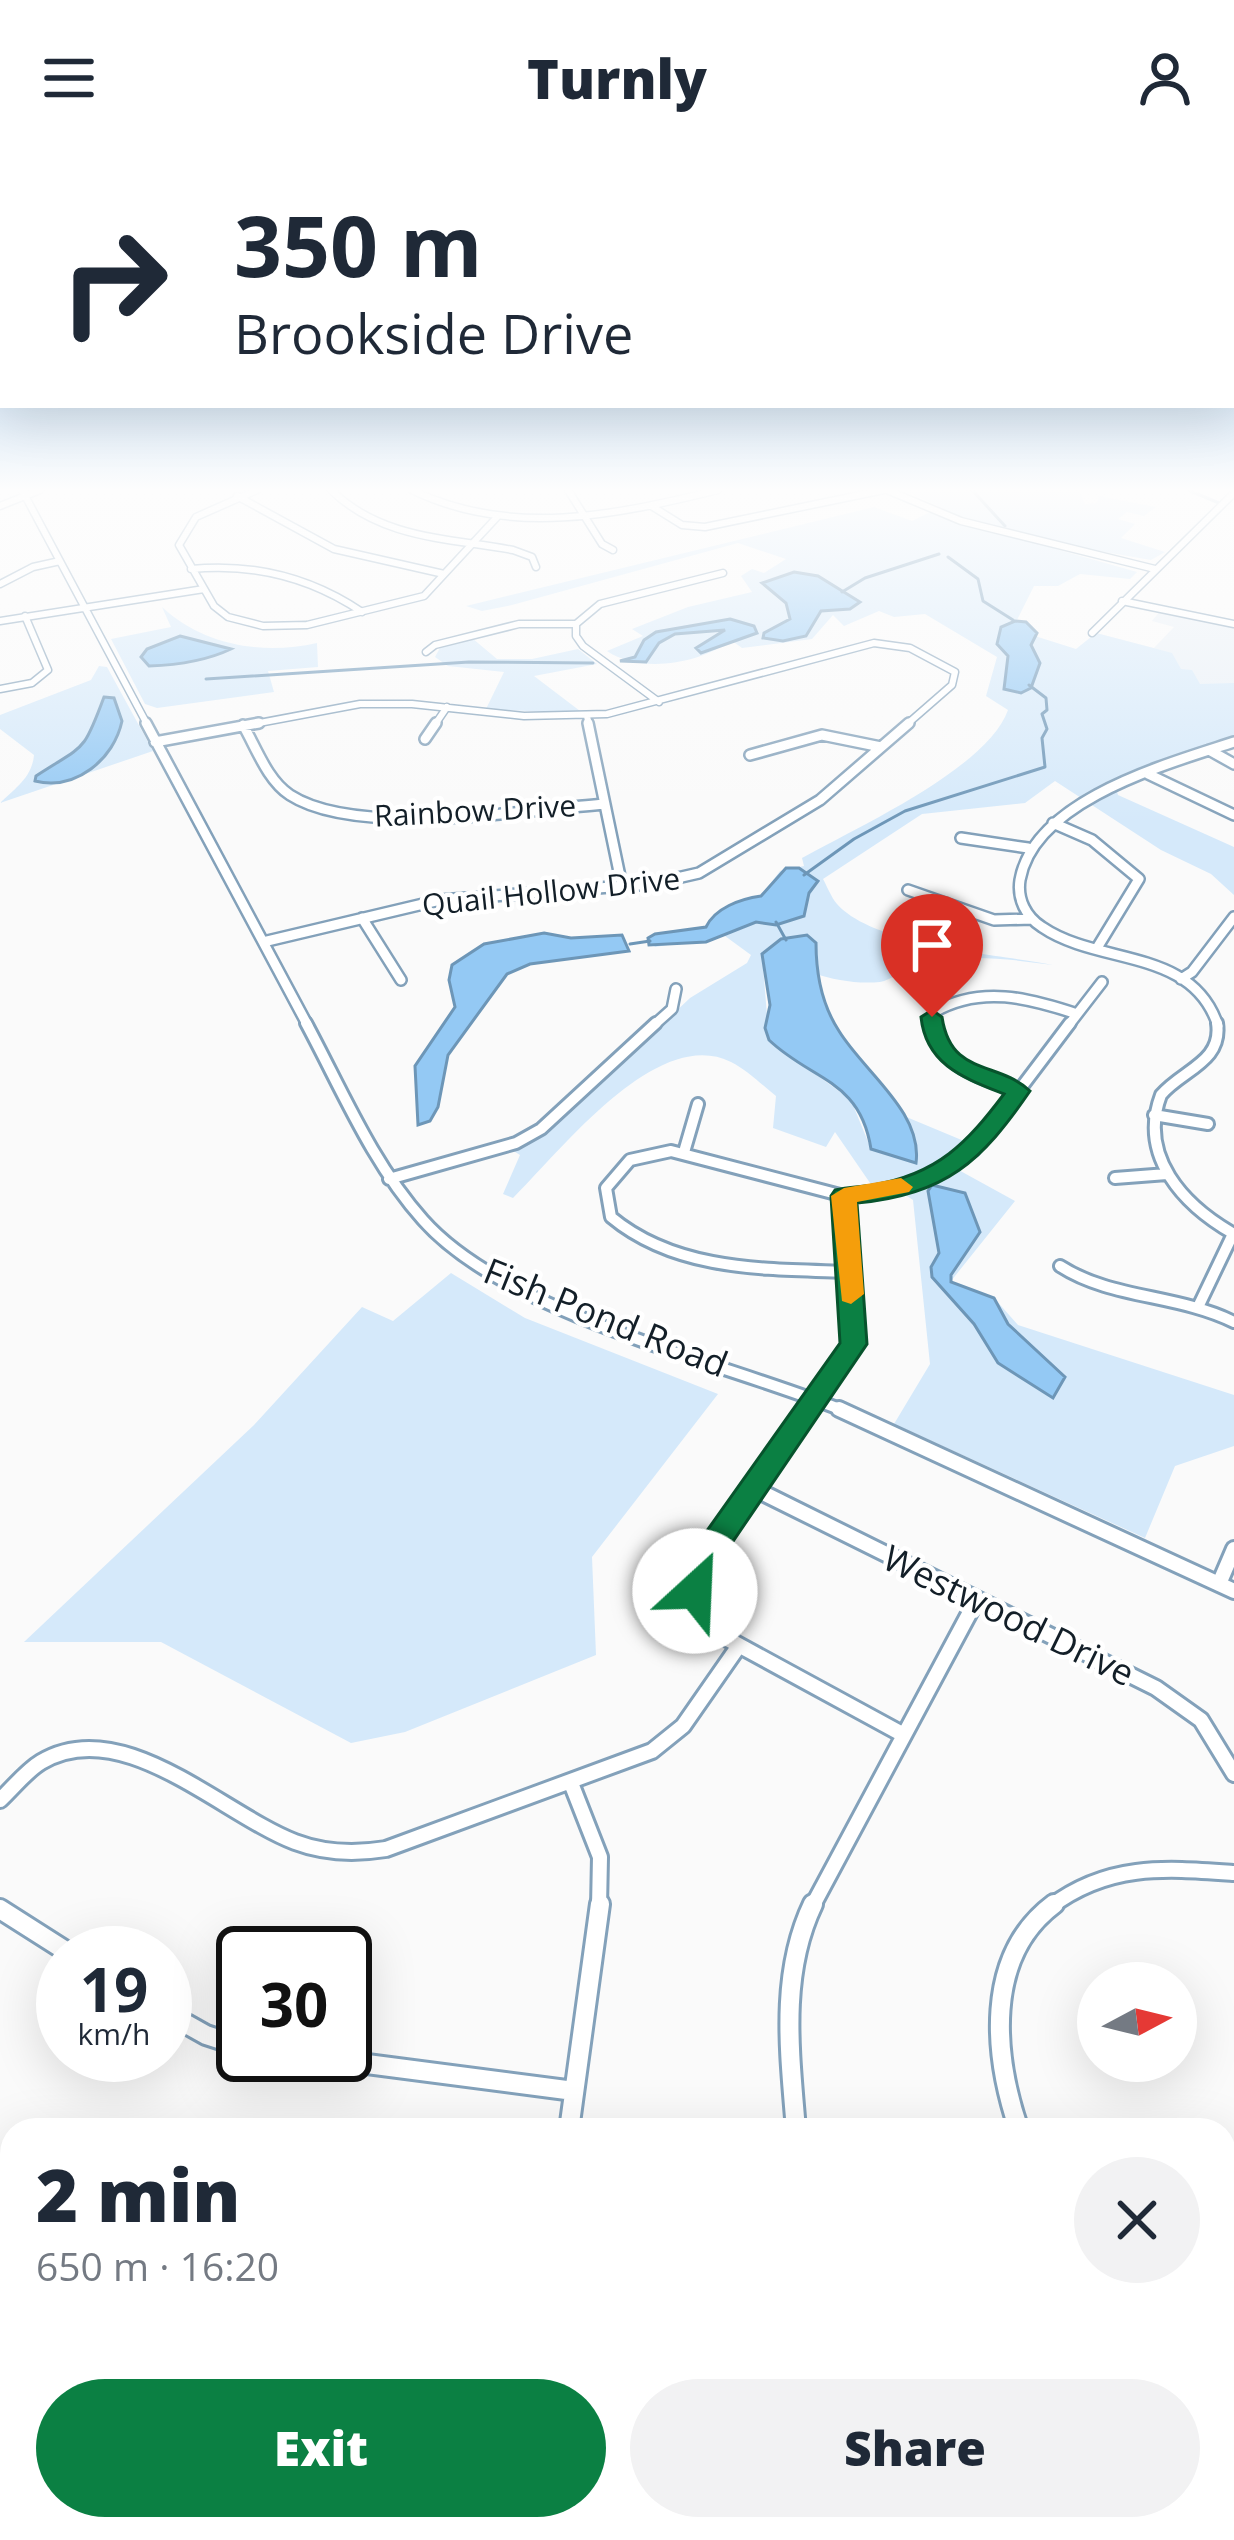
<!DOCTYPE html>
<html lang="en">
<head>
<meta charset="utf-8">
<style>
	:root { --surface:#fff; --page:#f2f2f3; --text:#1f2937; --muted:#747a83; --accent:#0b8043 }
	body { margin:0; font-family:"Open Sans",sans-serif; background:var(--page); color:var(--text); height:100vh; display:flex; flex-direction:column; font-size:45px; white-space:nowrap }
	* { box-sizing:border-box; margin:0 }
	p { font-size:39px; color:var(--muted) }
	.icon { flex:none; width:66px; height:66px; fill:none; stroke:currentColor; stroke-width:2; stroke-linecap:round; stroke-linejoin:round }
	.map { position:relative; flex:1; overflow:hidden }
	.panel { position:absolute; left:0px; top:1962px; width:1236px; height:423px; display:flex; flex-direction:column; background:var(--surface); border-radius:36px 36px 0 0; box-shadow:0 12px 48px #0002 }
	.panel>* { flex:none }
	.top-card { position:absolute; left:0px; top:0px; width:1236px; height:252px; box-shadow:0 12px 48px #0002; background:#fff; color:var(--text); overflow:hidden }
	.needle { width:78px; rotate:83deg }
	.tools { position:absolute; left:1077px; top:1806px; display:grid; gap:24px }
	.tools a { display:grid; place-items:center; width:120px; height:120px; border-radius:50%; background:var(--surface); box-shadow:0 12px 48px #0002; font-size:60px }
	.speed { position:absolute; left:36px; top:1770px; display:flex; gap:24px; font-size:60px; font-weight:700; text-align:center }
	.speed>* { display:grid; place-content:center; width:156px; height:156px; border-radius:50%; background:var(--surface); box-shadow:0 12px 48px #0002; line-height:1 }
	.speed small { font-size:30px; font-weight:400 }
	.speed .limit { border:6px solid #111; border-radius:18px; background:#fff; color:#111 }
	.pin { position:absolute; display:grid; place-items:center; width:102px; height:102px; color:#fff; margin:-123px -51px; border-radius:50% 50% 50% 0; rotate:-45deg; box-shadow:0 0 12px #0007 }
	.pin .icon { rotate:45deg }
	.me { position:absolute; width:132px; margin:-66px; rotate:25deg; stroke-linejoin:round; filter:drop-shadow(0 0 9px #0008) }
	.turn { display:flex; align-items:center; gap:42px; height:252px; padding:0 36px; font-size:54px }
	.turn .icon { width:156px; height:156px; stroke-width:2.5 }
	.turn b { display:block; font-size:84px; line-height:102px }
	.round { display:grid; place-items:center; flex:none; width:126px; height:126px; border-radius:63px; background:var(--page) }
	.overview { display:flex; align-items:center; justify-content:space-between; height:204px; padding:0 36px }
	h1 { font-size:72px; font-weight:800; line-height:90px }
	.primary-button { display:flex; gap:24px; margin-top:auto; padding:24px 36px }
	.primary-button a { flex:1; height:138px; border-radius:72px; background:var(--accent); color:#fff; font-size:48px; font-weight:800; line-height:138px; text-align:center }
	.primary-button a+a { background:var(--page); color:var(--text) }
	header { display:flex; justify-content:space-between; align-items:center; height:156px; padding:0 36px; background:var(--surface); font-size:54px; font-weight:800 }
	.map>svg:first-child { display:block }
</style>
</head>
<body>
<header><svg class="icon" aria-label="menu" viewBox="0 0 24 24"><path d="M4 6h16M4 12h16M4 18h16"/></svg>Turnly<svg class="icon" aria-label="person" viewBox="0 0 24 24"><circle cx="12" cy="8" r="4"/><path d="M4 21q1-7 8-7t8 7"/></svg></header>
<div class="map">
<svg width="1234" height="2384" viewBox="0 0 1234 2384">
	<rect width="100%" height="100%" fill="#fafafa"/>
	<path fill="#e9f0f7" d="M 1160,455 L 1234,470 L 1234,580 L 1096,477 L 1154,492 L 1174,471 L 1152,465 Z"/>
	<path fill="#d5e9fa" d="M 903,334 L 1079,334 L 1085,348 L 1097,347 L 1099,340 L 1156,351 L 1144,360 L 1127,356 L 1118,363 L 1135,368 L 1121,382 L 1165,396 L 1151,404 L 1006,379 L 1137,416 L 1130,423 L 1080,418 L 1058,430 L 1034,430 L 1017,464 L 1038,481 L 1076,493 L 1096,477 L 1172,497 L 1181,513 L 1192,514 L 1200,528 L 1234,527 L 1234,580 L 1115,628 L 1118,639 L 1234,691 L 1234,739 L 1211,718 L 1161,694 L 1055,625 L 1025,647 L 922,658 L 823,723 C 827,730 831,741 837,748 C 874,790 998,798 1053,809 C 1008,803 958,796 914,811 C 902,814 891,824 880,826 C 839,830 798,813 762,798 L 769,884 L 851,944 L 871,993 L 913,987 L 904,960 L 976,990 L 955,1012 L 1015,1045 L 951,1125 L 994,1142 L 1018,1169 L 1234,1239 L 1234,1290 L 1175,1310 L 1145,1382 L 894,1268 L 930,1208 L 913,1044 L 898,1034 L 879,1040 L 835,976 L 826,991 L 773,972 L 776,940 C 762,929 747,914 731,906 C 657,869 561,995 513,1042 L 503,1038 L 520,999 L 512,994 L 561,964 L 690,842 L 747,807 L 751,799 L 725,780 L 655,791 L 648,782 L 706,771 L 714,758 L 761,740 L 780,715 L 804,710 L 802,702 C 856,672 988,612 1008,554 L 986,540 L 997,501 L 925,458 L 894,461 L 879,455 L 844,470 L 833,459 L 812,483 L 742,492 L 731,484 C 700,508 640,518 607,495 L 643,480 L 632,473 L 688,451 L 752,436 L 741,420 L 752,413 L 764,417 L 786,403 L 738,387 L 512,449 L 482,455 L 466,450 L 874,351 L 912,365 L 940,351 Z
		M 162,451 C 204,490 263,499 317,487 L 318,511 L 268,515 L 274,536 L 157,552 L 145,548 L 111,483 L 171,471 Z
		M 472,482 L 497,503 L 532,503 L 578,493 L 597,508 L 534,520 L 584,558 L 486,553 L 504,516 L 448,510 L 435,501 L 441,490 Z
		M 99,510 L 107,511 L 153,595 L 0,647 C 14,633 32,622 34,599 L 0,573 L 0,559 L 91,524 Z
		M 451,1117 L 525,1162 L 718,1238 L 592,1401 L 596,1499 L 405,1576 L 351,1587 L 161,1486 L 24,1486 L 254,1269 L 362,1151 L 393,1165 Z"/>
	<path fill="#94c9f4" stroke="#6d96b7" stroke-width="3" d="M 794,416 L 818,420 L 860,446 L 850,453 L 821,455 L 806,480 L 783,485 L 763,482 L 764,477 L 790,463 L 786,447 L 762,427 Z
		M 730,463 L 754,470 L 757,477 L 701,497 L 696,492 L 725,474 L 675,478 L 659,487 L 646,506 L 620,505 L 635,501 L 644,484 L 656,476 Z
		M 1015,465 L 1026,466 L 1037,477 L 1031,489 L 1040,507 L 1031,532 L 1021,537 L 1004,533 L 1008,500 L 997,488 L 1001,471 Z
		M 180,480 L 231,493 C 206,505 177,509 149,510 L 141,501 L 147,493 Z
		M 104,541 L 114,542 L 122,565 C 114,603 76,635 35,625 L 36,620 C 85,588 83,598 104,541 Z
		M 786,712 L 799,712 L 818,725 L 809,737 L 804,760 L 776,769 L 756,766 L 706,786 L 649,789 L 648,782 L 655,778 L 706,771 C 715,752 740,743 761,740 Z
		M 544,777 L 571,782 L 622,779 L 629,795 L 530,808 L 507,818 L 448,899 L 438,951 L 430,965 L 418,969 L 415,910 L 455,851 L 449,824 L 452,809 L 484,788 Z
		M 807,779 L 816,787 C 816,817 822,849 839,875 C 864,916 923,956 916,1007 L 871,993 C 860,923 812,925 769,884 L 765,872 L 770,849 L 762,798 L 781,783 Z
		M 932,1029 L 965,1037 L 980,1076 L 951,1119 L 951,1126 L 994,1142 L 1008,1168 L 1065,1221 L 1053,1242 L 998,1207 L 974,1168 L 932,1121 L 931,1111 L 939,1097 L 928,1035 Z"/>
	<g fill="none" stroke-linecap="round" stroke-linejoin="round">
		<path stroke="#6d96b7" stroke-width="3" d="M 972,334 L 1005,370
			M 1188,334 L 1219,347
			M 948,401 L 978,423 L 983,445 L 1013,464
			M 842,436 L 865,422 L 939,398
			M 206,523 L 469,506 L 593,507
			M 804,719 L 854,683 L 905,655 L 1045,611 L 1042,582 L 1047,573 L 1042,558 L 1047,554 L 1046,542 L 1029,529
			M 776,766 L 786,784
			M 630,788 L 650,785"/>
		<defs>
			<path id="minor-far4" d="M 22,334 L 148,570
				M 257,334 L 196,361 L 179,389 L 214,450 L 228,461 L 263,470 L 307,469 L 424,440 L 498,360
				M 331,334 C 381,383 448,382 513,394 L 532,401 L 536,411
				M 412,334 C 510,382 616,359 718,334
				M 568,334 L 602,388 L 613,394
				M 887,334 L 961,365 L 1155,413
				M 237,340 L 334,393 L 444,418
				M 0,350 L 40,334
				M 653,351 L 682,369 L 705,371 L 884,334
				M 191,413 C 254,407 310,421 362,456
				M 0,428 L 33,411 L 60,405
				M 1122,445 L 1234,468
				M 0,465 L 204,433
				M 1092,477 L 1234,337
				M 426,496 L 435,489 L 519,468 L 576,468
				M 0,533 L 32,527 L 48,514 L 25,460
				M 659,546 L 583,490 L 576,480 L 576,468 L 600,448 L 723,417
				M 587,560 L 589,570
				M 243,570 L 360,548 L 412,548 L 524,560 L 607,558 L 874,487 L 910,492 L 955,516 L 952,529 L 905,570
				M 434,570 L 447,551"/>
			<path id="minor-far3" d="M 146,567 L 308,870
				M 588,567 L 622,730
				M 243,569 C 256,591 267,624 290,639 C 356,682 526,654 605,648
				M 425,583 L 436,567
				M 155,586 L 259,567
				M 1209,594 L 1234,608
				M 750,599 L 822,579 L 881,591
				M 1148,618 L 1234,659
				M 1053,667 L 1092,684 L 1139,723 L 1097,792
				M 961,682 L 1028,692
				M 908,734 L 994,764 L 1032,763
				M 362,762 L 401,824
				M 263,786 L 440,744 L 651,728 L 699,717 L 820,644 L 909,567
				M 1181,823 L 1192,816 L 1234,761
				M 653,870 L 672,853 L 676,833
				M 931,870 L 934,856 C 981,829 1029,842 1077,858
				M 1068,870 L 1102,826
				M 1218,870 C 1193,791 1099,810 1042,771 C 1026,761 1017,743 1020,724 C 1034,644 1167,608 1234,586"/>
			<path id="minor-far2" d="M 306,867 C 342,934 372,1007 423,1064 C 508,1160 727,1207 847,1256
				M 932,867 C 933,909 984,923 1018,935
				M 1217,867 C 1223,906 1182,914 1161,939 C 1138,1000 1183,1049 1234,1078
				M 1154,959 L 1208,968
				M 684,996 L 698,948
				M 1115,1022 L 1167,1018
				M 389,1023 L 516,987 L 541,973 L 656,867
				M 1060,1110 C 1111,1143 1177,1138 1234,1166
				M 849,1116 C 767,1113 677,1116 611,1061 L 606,1032 L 630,1004 L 671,995 L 844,1040 L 880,1037 L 943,1015 L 974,994 L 1070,867
				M 1199,1149 L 1233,1078
				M 807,1256 L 854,1188 L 844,1040"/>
			<path id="minor-far1" d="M 809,1253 L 705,1402 C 691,1433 697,1457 722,1480 L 902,1578
				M 839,1253 L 1234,1435
				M 755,1333 L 1156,1532 L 1201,1564 L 1234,1618
				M 1219,1428 L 1234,1393
				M 571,1627 L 600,1701 L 599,1751
				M 0,1644 C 13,1632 26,1615 41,1606 C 122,1557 222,1658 295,1686 C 324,1697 355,1698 386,1693 L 652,1595 L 683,1570 L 738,1491
				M 812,1751 L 977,1443
				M 1050,1751 C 1108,1707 1165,1712 1234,1717"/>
			<path id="minor" d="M 0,1753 L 69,1797
				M 165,1856 L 206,1879 L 243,1891
				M 298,1899 L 574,1935
				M 569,1974 L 600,1748
				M 796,1974 C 790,1898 779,1819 813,1748
				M 1019,1974 C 994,1901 983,1801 1054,1748
				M 0,2128 L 12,2136
				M 345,2373 L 358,2384"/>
		</defs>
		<use href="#minor-far4" stroke="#83a1ba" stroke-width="9"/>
		<use href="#minor-far3" stroke="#83a1ba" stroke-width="14"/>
		<use href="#minor-far2" stroke="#83a1ba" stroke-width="16"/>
		<use href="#minor-far1" stroke="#83a1ba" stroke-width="20"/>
		<use href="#minor" stroke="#83a1ba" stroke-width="24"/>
		<use href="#minor-far4" stroke="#fff" stroke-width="6"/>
		<use href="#minor-far3" stroke="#fff" stroke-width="9"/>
		<use href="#minor-far2" stroke="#fff" stroke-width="10"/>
		<use href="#minor-far1" stroke="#fff" stroke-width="14"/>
		<use href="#minor" stroke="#fff" stroke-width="18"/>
	</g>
	<linearGradient id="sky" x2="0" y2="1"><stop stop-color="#86bced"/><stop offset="0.5" stop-color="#fdfdfd"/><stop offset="1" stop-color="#fdfdfd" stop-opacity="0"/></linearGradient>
	<rect width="1234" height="668" fill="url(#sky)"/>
	<path fill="#0b8043" stroke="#07532c" stroke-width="3" d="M 932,854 L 942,861 C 951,921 997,904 1030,935 C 982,1005 946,1039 857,1047 L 867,1188 L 719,1406 L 706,1444 L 695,1448 L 684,1444 L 680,1435 L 694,1393 L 840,1187 L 831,1040 L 835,1034 C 848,1031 860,1031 873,1029 C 938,1018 967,987 1004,938 C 964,922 926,909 921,861 Z"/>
	<path fill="#f59e0b" d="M 901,1022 L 913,1031 L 909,1036 L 857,1046 L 864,1138 L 851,1148 L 842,1145 L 831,1040 L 844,1032 Z"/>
	<g text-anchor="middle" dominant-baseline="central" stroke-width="9" stroke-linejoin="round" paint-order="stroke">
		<g font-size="30" fill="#131f28" stroke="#fff">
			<text transform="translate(475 654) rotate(-3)">Rainbow Drive</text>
			<text transform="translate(551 735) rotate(-6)">Quail Hollow Drive</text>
		</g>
		<g font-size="36" fill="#131f28" stroke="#fff">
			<text transform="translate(606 1161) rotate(22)">Fish Pond Road</text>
			<text transform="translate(1009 1459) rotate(26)">Westwood Drive</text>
		</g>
	</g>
</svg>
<div class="tools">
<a><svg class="needle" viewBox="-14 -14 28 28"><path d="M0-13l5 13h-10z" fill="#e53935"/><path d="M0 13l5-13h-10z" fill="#747a83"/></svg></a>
</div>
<div class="speed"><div>19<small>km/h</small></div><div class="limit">30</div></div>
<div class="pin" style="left:932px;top:861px;background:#d93025"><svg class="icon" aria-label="arrive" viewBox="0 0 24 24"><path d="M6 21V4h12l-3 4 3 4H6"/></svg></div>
<svg class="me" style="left:695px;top:1435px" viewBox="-20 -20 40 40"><circle r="19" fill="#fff"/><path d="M0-13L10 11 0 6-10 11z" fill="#0b8043"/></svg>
<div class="top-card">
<div class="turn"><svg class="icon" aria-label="right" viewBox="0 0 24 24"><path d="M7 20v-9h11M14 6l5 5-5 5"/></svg><div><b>350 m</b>Brookside Drive</div></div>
</div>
<section class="panel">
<div class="overview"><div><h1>2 min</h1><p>650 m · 16:20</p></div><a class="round"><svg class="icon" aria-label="close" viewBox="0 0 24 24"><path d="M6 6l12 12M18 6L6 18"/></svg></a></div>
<div class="primary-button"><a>Exit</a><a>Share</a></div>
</section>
</div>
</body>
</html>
